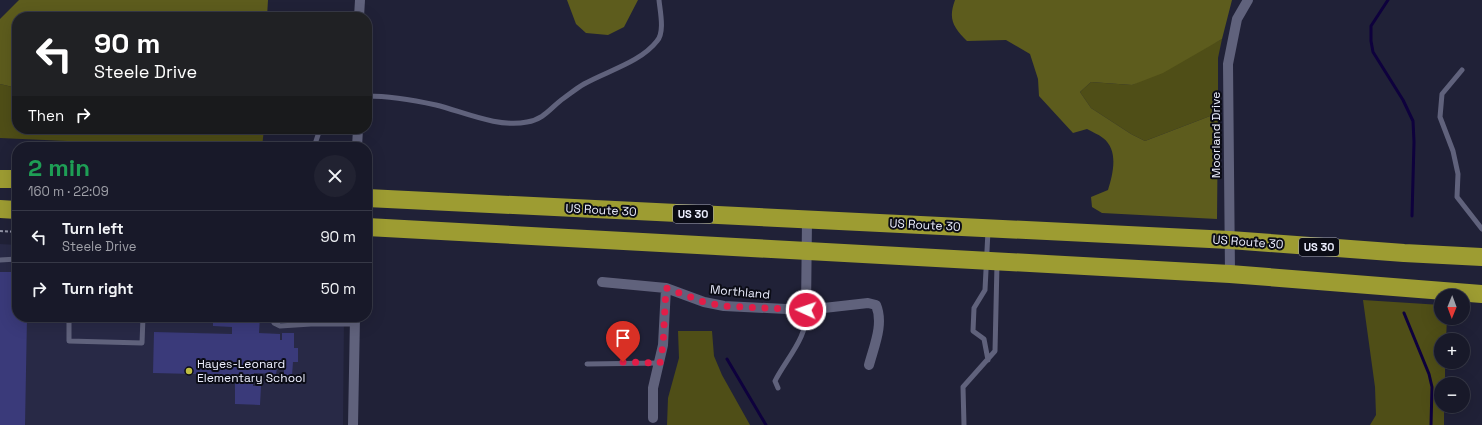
<!DOCTYPE html>
<html lang="en">
<head>
<meta charset="utf-8">
<style>
	:root { --surface:#181929; --page:#212231; --text:#f1f3f6; --muted:#9fa0a8; --line:#363846 }
	body { margin:0; font-family:"Space Grotesk",sans-serif; background:var(--page); color:var(--text); height:100vh; display:flex; flex-direction:column; font-size:15px; white-space:nowrap }
	* { box-sizing:border-box; margin:0 }
	p { font-size:13px; color:var(--muted) }
	.icon { flex:none; width:22px; height:22px; fill:none; stroke:currentColor; stroke-width:2; stroke-linecap:round; stroke-linejoin:round }
	.map { position:relative; flex:1; overflow:hidden }
	.details { position:absolute; left:12px; top:142px; width:360px; height:180px; display:flex; flex-direction:column; background:var(--surface); border-radius:16px; box-shadow:0 4px 16px #0002,0 0 0 1px var(--line) }
	.details>* { flex:none }
	.hud { position:absolute; left:12px; top:12px; width:360px; height:122px; border-radius:16px; box-shadow:0 4px 16px #0002,0 0 0 1px var(--line); background:#202124; color:#fff; overflow:hidden }
	.needle { width:26px; rotate:181deg }
	.tools { position:absolute; left:1434px; top:289px; display:grid; gap:8px }
	.tools a { display:grid; place-items:center; width:36px; height:36px; border-radius:50%; background:var(--surface); box-shadow:0 4px 16px #0002,0 0 0 1px var(--line); font-size:20px }
	.pin { position:absolute; display:grid; place-items:center; width:34px; height:34px; color:#fff; margin:-41px -17px; border-radius:50% 50% 50% 0; rotate:-45deg; box-shadow:0 0 4px #0007 }
	.pin .icon { rotate:45deg }
	.me { position:absolute; width:44px; margin:-22px; rotate:273deg; stroke-linejoin:round; filter:drop-shadow(0 0 3px #0008) }
	.turn { display:flex; align-items:center; gap:14px; height:84px; padding:0 16px; font-size:18px }
	.turn .icon { width:52px; height:52px; stroke-width:2.5 }
	.turn b { display:block; font-size:28px; line-height:34px }
	.then { display:flex; align-items:center; height:38px; padding:0 16px; background:#0003; gap:8px; font-size:15px }
	.round { display:grid; place-items:center; flex:none; width:42px; height:42px; border-radius:21px; background:var(--page) }
	.summary { display:flex; align-items:center; justify-content:space-between; height:68px; padding:0 16px }
	h1 { font-size:24px; font-weight:600; line-height:30px; color:#1e9e55 }
	ul { padding:0; list-style:none }
	li { display:flex; align-items:center; gap:12px; height:52px; padding:0 16px; border-top:1px solid var(--line) }
	li div { flex:1 }
	li b { display:block; font-size:15px }
	li em { font-style:normal }
	.map>svg:first-child { display:block }
</style>
</head>
<body>
<div class="map">
<svg width="1482" height="425" viewBox="0 0 1482 425">
	<rect width="100%" height="100%" fill="#202137"/>
	<path fill="#282946" d="M 0,244 L 17,245 L 17,317 L 344,317 L 343,425 L 0,425 Z"/>
	<path fill="#4f4e17" d="M 1222,39 L 1218,58 L 1218,113 L 1145,141 L 1131,134 L 1091,108 L 1080,92 L 1091,82 L 1132,85 Z
		M 0,84 L 17,88 L 17,129 L 264,129 L 262,147 L 200,147 L 0,138 Z
		M 1363,300 L 1441,305 L 1441,318 L 1447,318 L 1446,340 L 1441,340 L 1441,362 L 1445,362 L 1445,384 L 1441,384 L 1441,406 L 1444,406 L 1444,425 L 1370,425 L 1376,415 L 1375,387 Z
		M 678,331 L 712,331 L 714,356 L 722,375 L 750,425 L 667,425 L 668,398 L 679,358 Z"/>
	<path fill="#5d5c1d" d="M 19,0 L 268,0 L 267,17 L 17,17 L 17,88 L 0,84 L 0,19 Z
		M 567,0 L 638,0 L 624,27 L 608,35 L 586,33 L 576,24 Z
		M 955,0 L 1232,0 L 1222,39 L 1163,73 L 1132,85 L 1091,82 L 1080,92 L 1091,108 L 1131,134 L 1145,141 L 1218,113 L 1217,219 L 1102,213 L 1092,207 L 1091,197 L 1108,190 C 1113,174 1119,150 1103,138 C 1098,134 1092,132 1087,129 L 1073,133 L 1039,96 L 1038,79 L 1030,54 L 1006,40 L 967,41 C 953,27 948,19 955,0 Z"/>
	<g fill="none" stroke-linecap="round" stroke-linejoin="round">
		<path stroke="#0e013d" stroke-width="3" d="M 1388,0 L 1371,26 L 1371,41 L 1373,52 L 1403,100 L 1413,121 L 1414,142 L 1412,216
			M 1404,313 L 1429,374 L 1432,387 L 1431,425
			M 727,359 L 766,425"/>
	</g>
	<path fill="#3a3a7a" d="M 0,272 L 17,272 L 17,317 L 27,317 L 25,425 L 0,425 Z
		M 199,317 L 260,317 L 259,333 L 280,334 L 280,340 L 282,340 L 282,333 L 294,333 L 294,348 L 298,348 L 298,362 L 293,362 L 292,376 L 284,376 L 284,369 L 277,369 L 276,374 L 254,373 L 253,386 L 261,386 L 260,405 L 235,404 L 235,375 L 153,373 L 154,332 L 232,334 L 232,327 L 213,326 L 213,322 L 199,322 Z"/>
	<g fill="none" stroke-linecap="round" stroke-linejoin="round">
		<path stroke="#9092a4" stroke-width="2" stroke-dasharray="3 2" stroke-linecap="butt" d="M 0,231 L 17,232"/>
		<path stroke="#60627c" stroke-width="5" d="M 1462,70 L 1442,94 L 1440,117 L 1453,151 L 1458,174 L 1457,197 L 1482,229
			M 367,96 C 390,96 413,100 436,105 C 464,112 498,128 527,122 C 545,119 551,107 564,98 C 571,93 577,88 584,84 C 607,71 641,62 657,41 C 665,32 660,11 659,0
			M 311,147 L 315,144 L 320,129
			M 0,260 L 17,259
			M 69,317 L 69,341 L 142,343 L 143,317
			M 272,317 L 274,323 L 280,326 L 311,324
			M 305,317 L 311,324 L 354,324
			M 988,360 L 984,339 L 973,331 L 974,308 L 985,290 L 988,231
			M 587,364 L 660,363
			M 778,388 L 775,381 C 786,359 809,336 806,310
			M 964,425 L 963,387 L 995,351 L 997,264"/>
		<path stroke="#60627c" stroke-width="10" d="M 359,17 L 360,0
			M 357,147 L 358,129
			M 1230,274 L 1228,64 L 1237,19 L 1248,0
			M 602,282 L 666,288 L 704,302 L 724,306 L 806,310 L 868,303 L 876,305 C 884,324 874,346 869,365
			M 806,310 L 807,220
			M 653,418 L 653,388 L 663,345 L 666,288
			M 353,425 L 355,317"/>
		<path stroke="#9d9c32" stroke-width="18" d="M 0,179 L 17,179
			M 367,198 L 1230,240 L 1404,253 L 1482,257
			M 0,209 L 17,210
			M 367,227 L 1230,274 L 1482,294"/>
	</g>
	<g fill="none" stroke-linecap="round" stroke-linejoin="round">
		<path stroke="#e11d48" stroke-width="7" stroke-dasharray="0 12.6" d="M 623,362 L 660,363 L 663,345 L 666,288 L 704,302 L 724,306 L 806,310"/>
	</g>
	<circle fill="#bfbe41" stroke="#0b0c16" stroke-width="1.5" cx="189" cy="371" r="4"/>
	<g text-anchor="middle" dominant-baseline="central" stroke-width="4" stroke-linejoin="round" paint-order="stroke">
		<g fill="#0b0c16" stroke="#a8aab8" stroke-width="1">
			<rect x="673" y="205" width="40" height="18" rx="3"/>
			<rect x="1299" y="238" width="40" height="18" rx="3"/>
		</g>
		<g font-size="11" font-weight="bold" fill="#eceefe">
			<text x="693" y="214">US 30</text>
			<text x="1319" y="247">US 30</text>
		</g>
		<g font-size="12" fill="#eceefe" stroke="#0b0c16">
			<text transform="translate(1216 135) rotate(-90)">Moorland Drive</text>
			<text transform="translate(601 210) rotate(3)">US Route 30</text>
			<text transform="translate(925 225) rotate(3)">US Route 30</text>
			<text transform="translate(1248 242) rotate(4)">US Route 30</text>
			<text transform="translate(740 292) rotate(5)">Morthland</text>
		</g>
		<g font-size="12" fill="#eceefe" stroke="#0b0c16" text-anchor="start">
			<text x="197" y="364">Hayes-Leonard<tspan x="197" dy="14">Elementary School</tspan></text>
		</g>
	</g>
</svg>
<div class="tools">
<a><svg class="needle" viewBox="-14 -14 28 28"><path d="M0-13l5 13h-10z" fill="#e53935"/><path d="M0 13l5-13h-10z" fill="#9fa0a8"/></svg></a>
<a>+</a>
<a>−</a>
</div>
<div class="pin" style="left:623px;top:362px;background:#d93025"><svg class="icon" aria-label="arrive" viewBox="0 0 24 24"><path d="M6 21V4h12l-3 4 3 4H6"/></svg></div>
<svg class="me" style="left:806px;top:310px" viewBox="-20 -20 40 40"><circle r="17" fill="#e11d48" stroke="#fff" stroke-width="3"/><path d="M0-11L8 9 0 5-8 9z" fill="#fff"/></svg>
<div class="hud">
<div class="turn"><svg class="icon" aria-label="left" viewBox="0 0 24 24"><path d="M17 20v-9H6M10 6l-5 5 5 5"/></svg><div><b>90 m</b>Steele Drive</div></div>
<div class="then">Then<svg class="icon" aria-label="right" viewBox="0 0 24 24"><path d="M7 20v-9h11M14 6l5 5-5 5"/></svg></div>
</div>
<section class="details">
<div class="summary"><div><h1>2 min</h1><p>160 m · 22:09</p></div><a class="round"><svg class="icon" aria-label="close" viewBox="0 0 24 24"><path d="M6 6l12 12M18 6L6 18"/></svg></a></div>
<ul>
<li><svg class="icon" aria-label="left" viewBox="0 0 24 24"><path d="M17 20v-9H6M10 6l-5 5 5 5"/></svg><div><b>Turn left</b><p>Steele Drive</p></div><em>90 m</em></li>
<li><svg class="icon" aria-label="right" viewBox="0 0 24 24"><path d="M7 20v-9h11M14 6l5 5-5 5"/></svg><div><b>Turn right</b></div><em>50 m</em></li>
</ul>
</section>
</div>
</body>
</html>
